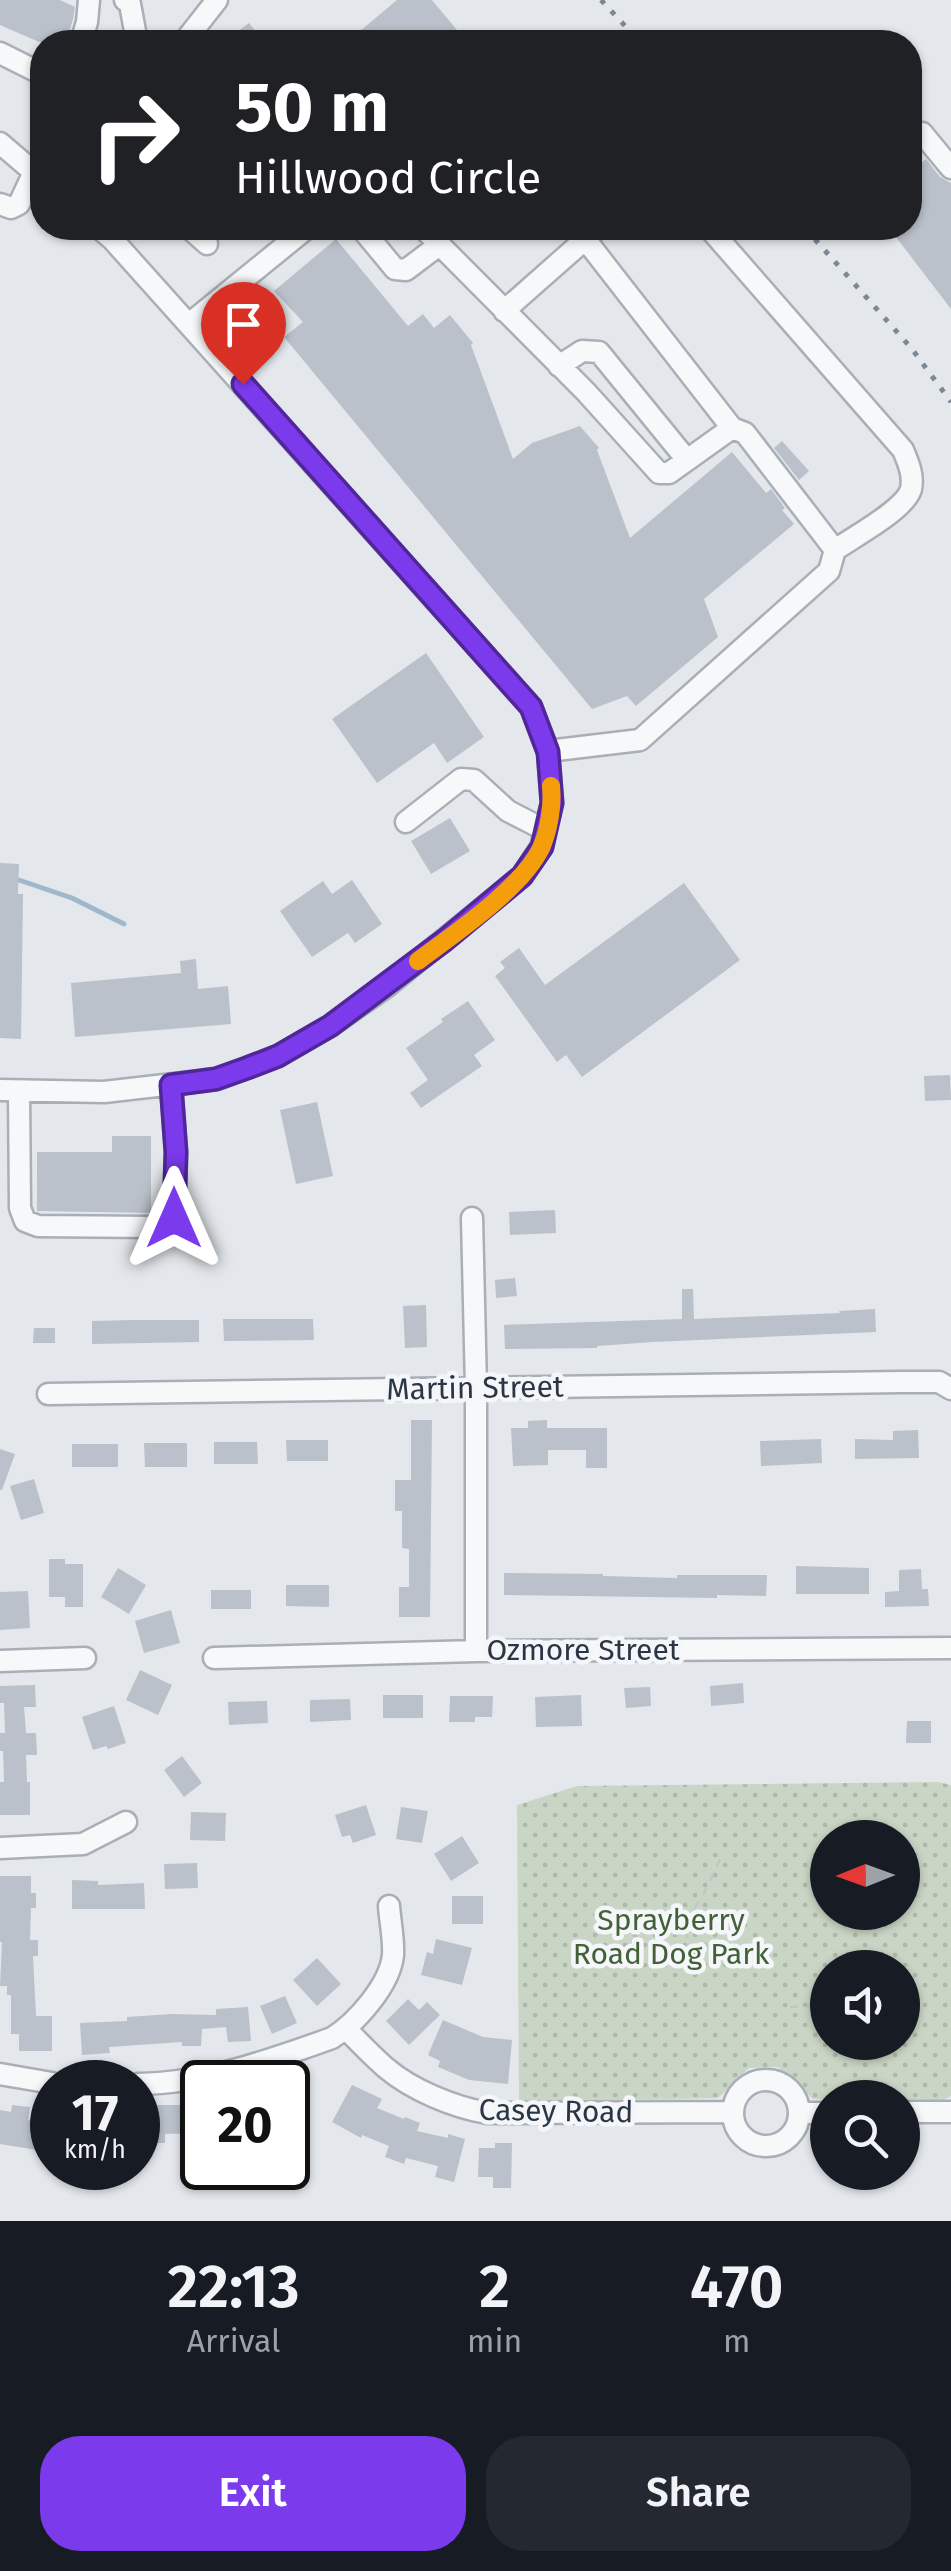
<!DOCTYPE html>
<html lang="en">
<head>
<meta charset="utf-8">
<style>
	:root { --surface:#171b24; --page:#242831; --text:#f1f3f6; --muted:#9ea1a6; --accent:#7c3aed }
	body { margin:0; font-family:"Fira Sans",sans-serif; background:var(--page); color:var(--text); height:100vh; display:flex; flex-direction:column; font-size:38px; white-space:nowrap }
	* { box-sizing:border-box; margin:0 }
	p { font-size:32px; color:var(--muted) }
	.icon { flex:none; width:55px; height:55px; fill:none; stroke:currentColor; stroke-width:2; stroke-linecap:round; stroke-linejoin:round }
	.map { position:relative; height:2221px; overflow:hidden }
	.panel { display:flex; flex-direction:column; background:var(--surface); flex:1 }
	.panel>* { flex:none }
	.top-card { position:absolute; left:30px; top:30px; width:892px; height:210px; border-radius:40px; box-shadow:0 2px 8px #0004; background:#202124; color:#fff; overflow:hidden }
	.needle { width:65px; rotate:269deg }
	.tools { position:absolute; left:810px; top:1820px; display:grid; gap:20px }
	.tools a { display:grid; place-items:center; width:110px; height:110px; border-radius:50%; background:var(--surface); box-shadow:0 2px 8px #0004; font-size:50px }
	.speed { position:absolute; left:30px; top:2060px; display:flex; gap:20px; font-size:50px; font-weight:700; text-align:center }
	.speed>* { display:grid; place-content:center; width:130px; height:130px; border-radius:50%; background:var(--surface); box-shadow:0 2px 8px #0004; line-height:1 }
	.speed small { font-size:25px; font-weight:400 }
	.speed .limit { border:5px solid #111; border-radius:15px; background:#fff; color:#111 }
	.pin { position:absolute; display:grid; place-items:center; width:85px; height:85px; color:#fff; margin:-102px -42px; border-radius:50% 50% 50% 0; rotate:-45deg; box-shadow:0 0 10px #0007 }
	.pin .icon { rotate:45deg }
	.me { position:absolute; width:110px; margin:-55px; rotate:0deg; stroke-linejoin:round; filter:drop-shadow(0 0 8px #0008) }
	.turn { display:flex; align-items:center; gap:35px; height:210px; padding:0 40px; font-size:45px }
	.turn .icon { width:130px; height:130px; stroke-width:2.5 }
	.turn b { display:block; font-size:70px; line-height:85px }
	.eta { display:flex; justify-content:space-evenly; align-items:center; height:170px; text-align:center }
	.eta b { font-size:60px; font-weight:600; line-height:70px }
	.button { display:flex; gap:20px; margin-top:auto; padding:20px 40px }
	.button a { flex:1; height:115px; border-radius:40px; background:var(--accent); color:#fff; font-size:40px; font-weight:600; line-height:115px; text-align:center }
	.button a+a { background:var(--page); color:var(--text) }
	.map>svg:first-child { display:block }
</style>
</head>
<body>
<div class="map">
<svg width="951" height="2221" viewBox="0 0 951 2221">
	<defs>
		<pattern id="park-dots" width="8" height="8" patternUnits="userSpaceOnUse" patternTransform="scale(2.5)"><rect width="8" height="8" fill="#cad6c5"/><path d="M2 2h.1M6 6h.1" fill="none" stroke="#aeb8ab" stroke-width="1.8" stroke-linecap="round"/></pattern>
	</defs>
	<rect width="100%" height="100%" fill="#e4e8ec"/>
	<path fill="url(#park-dots)" fill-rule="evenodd" d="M 938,1782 L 951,1785 L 951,2096 L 943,2100 L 903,2099 L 902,2098 L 813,2099 L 778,2067 L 749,2068 L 718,2098 L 519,2102 L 517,1805 L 577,1786 ZM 828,1838 L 902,1838 L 902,1912 L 828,1912 ZM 828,1968 L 902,1968 L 902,2042 L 828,2042 Z"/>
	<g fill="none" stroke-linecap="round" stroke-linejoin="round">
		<path stroke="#9fb8cc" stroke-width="5" d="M 16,879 L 72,898 L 124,924"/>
	</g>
	<path fill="#bbc1ca" d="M 0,0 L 60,0 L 75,7 L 73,19 L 66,42 L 39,42 L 0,25 Z
		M 397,0 L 432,0 L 457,30 L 442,42 L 347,42 Z
		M 249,23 L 264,42 L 224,42 Z
		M 926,159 L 940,177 L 951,183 L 951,309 L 889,228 L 910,228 L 910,172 Z
		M 336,239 L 408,326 L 423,314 L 434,328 L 450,315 L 473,343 L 471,345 L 513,459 L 532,443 L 580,426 L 599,448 L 597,450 L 630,538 L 732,452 L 766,493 L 771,489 L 785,508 L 782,510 L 794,524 L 704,599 L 718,637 L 636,706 L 627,696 L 592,709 L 284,337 L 303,322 L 274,291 Z
		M 782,441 L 809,471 L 799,480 L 774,448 Z
		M 426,653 L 484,737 L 447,763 L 434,743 L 377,783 L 332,719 Z
		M 450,818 L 470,851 L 431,874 L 411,841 Z
		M 0,863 L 19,864 L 18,894 L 23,894 L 21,1039 L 0,1038 Z
		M 352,880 L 382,924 L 355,943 L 348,933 L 312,957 L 280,911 L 323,881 L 332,894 Z
		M 684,883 L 740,960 L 582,1077 L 566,1055 L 557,1062 L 495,976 L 505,968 L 500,962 L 519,948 L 545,985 Z
		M 196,959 L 198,989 L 228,986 L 231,1024 L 75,1037 L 71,983 L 181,973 L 180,961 Z
		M 468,1001 L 495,1040 L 474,1055 L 482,1066 L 421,1108 L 410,1093 L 428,1080 L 406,1048 L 443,1022 L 441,1019 Z
		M 950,1075 L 951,1100 L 925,1101 L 924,1076 Z
		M 317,1102 L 333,1176 L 296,1184 L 280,1110 Z
		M 112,1136 L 151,1136 L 151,1213 L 37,1211 L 37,1152 L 112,1152 Z
		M 555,1210 L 556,1233 L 510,1235 L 509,1212 Z
		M 515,1278 L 517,1296 L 496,1298 L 495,1280 Z
		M 682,1289 L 693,1289 L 694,1319 L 840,1313 L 839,1311 L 875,1309 L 876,1332 L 653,1342 L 597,1346 L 597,1348 L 505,1349 L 504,1325 L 682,1319 Z
		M 426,1305 L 427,1347 L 405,1348 L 403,1306 Z
		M 223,1319 L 313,1319 L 314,1340 L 224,1341 Z
		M 134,1320 L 199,1320 L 199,1342 L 92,1344 L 92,1321 Z
		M 34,1328 L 55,1328 L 55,1343 L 33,1343 Z
		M 411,1420 L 432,1420 L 430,1617 L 399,1617 L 399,1587 L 409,1587 L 409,1549 L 402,1548 L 402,1511 L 395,1511 L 395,1480 L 411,1480 Z
		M 547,1420 L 547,1428 L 607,1428 L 607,1468 L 586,1468 L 586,1450 L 548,1450 L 548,1465 L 513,1466 L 511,1428 L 528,1428 L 528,1421 Z
		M 918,1430 L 919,1458 L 855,1459 L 855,1439 L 893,1440 L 893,1431 Z
		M 821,1439 L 822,1463 L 761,1466 L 760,1441 Z
		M 286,1440 L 328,1440 L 328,1461 L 287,1461 Z
		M 214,1442 L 257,1442 L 258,1464 L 214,1464 Z
		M 144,1443 L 187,1443 L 187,1467 L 145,1467 Z
		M 72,1444 L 118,1444 L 118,1467 L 72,1467 Z
		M 0,1449 L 15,1454 L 2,1490 L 0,1490 Z
		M 34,1479 L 44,1513 L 21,1520 L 10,1486 Z
		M 49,1559 L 65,1559 L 65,1564 L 83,1564 L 83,1607 L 65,1607 L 65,1597 L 49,1597 Z
		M 796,1566 L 869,1568 L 869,1594 L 796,1594 Z
		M 118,1568 L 146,1585 L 129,1614 L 101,1597 Z
		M 921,1569 L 922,1589 L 928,1589 L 929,1606 L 885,1607 L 885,1592 L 899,1591 L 899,1570 Z
		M 504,1573 L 603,1574 L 603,1576 L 677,1578 L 677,1575 L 767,1575 L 766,1596 L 717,1595 L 717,1598 L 504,1595 Z
		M 286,1585 L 329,1585 L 329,1607 L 286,1606 Z
		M 211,1590 L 251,1590 L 251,1609 L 211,1609 Z
		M 28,1591 L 30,1628 L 0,1630 L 0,1592 Z
		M 171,1610 L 180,1643 L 144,1653 L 135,1621 Z
		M 140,1670 L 172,1685 L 158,1715 L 126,1700 Z
		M 743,1683 L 744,1703 L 711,1706 L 710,1686 Z
		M 35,1685 L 36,1707 L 24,1707 L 26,1733 L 36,1733 L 37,1755 L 26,1755 L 27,1782 L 30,1782 L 30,1815 L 0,1815 L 0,1782 L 4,1782 L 3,1751 L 0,1751 L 0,1733 L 5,1733 L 4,1703 L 0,1703 L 0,1686 Z
		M 650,1687 L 651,1706 L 626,1708 L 624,1688 Z
		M 383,1695 L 423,1695 L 423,1718 L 383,1718 Z
		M 581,1695 L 582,1726 L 536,1727 L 535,1697 Z
		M 450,1696 L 493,1696 L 492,1717 L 475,1717 L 475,1722 L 449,1722 Z
		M 350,1699 L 351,1720 L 310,1722 L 310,1700 Z
		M 267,1701 L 268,1723 L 229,1725 L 228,1702 Z
		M 114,1706 L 126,1743 L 108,1749 L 106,1746 L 93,1750 L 82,1717 Z
		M 907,1721 L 931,1721 L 931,1743 L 906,1743 Z
		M 182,1756 L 202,1783 L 184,1797 L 164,1770 Z
		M 366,1805 L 376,1835 L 353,1843 L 350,1835 L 342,1837 L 335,1815 Z
		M 401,1807 L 428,1811 L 422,1843 L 396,1839 Z
		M 191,1812 L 226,1813 L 225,1841 L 190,1840 Z
		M 462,1836 L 479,1863 L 451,1881 L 434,1854 Z
		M 197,1863 L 198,1888 L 165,1889 L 164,1864 Z
		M 0,1876 L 31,1876 L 31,1893 L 36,1893 L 36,1908 L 31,1908 L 30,1940 L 38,1940 L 38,1956 L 33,1956 L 36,2016 L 52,2016 L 52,2051 L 19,2051 L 19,2034 L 11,2034 L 11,1995 L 7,1995 L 7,1986 L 0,1986 L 2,1942 L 0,1942 Z
		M 72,1880 L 98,1881 L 98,1885 L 144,1883 L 145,1909 L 72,1909 Z
		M 452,1896 L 483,1896 L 483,1924 L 452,1924 Z
		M 436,1939 L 472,1948 L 462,1985 L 421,1975 L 427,1952 L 433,1954 Z
		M 317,1958 L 341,1984 L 317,2006 L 293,1980 Z
		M 285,1996 L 297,2023 L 272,2034 L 260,2006 Z
		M 408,1999 L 419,2010 L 427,2002 L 440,2015 L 409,2045 L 386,2021 Z
		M 248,2007 L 251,2041 L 228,2042 L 226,2027 L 202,2029 L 201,2046 L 182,2046 L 182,2042 L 109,2047 L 110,2053 L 82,2055 L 80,2023 L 127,2021 L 127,2017 L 172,2014 L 216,2015 L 216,2009 Z
		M 443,2020 L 483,2037 L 512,2040 L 508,2084 L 469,2080 L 438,2067 L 440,2061 L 428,2055 Z
		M 307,2081 L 310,2122 L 288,2124 L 288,2083 Z
		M 352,2085 L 382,2099 L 377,2108 L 404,2119 L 405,2117 L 420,2123 L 417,2131 L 448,2138 L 448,2134 L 465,2139 L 454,2182 L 435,2177 L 438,2166 L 406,2158 L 404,2164 L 385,2157 L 389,2146 L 362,2135 L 361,2138 L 332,2122 Z
		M 202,2099 L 202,2133 L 165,2134 L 165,2143 L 138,2143 L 138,2105 L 182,2105 L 182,2100 Z
		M 12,2105 L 30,2107 L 28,2120 L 52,2119 L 52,2152 L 37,2152 L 37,2150 L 0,2144 L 0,2110 L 11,2112 Z
		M 495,2143 L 512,2143 L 511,2188 L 493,2188 L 493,2177 L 478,2177 L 479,2148 L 495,2148 Z"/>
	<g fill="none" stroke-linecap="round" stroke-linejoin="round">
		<defs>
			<path id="minor" d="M 125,0 L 130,4 L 137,42
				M 81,42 L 87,22 L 89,0
				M 184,42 L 217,0
				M 0,53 L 36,71 L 42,71
				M 922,133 L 951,168
				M 0,143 L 42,179
				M 0,204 L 11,208 L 19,204 L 34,172
				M 189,228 L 207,244
				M 361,228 L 395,269 L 406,270 L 439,245
				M 423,228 L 586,392 L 659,473 L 669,473 L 732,428 L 745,433 L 835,550 L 829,571 L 640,740 L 548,751
				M 709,228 L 903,450 C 908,462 914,475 911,489 C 905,510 853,537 835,550
				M 585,239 L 732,428
				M 504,311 L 598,228
				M 189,324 L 307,228
				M 559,366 L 582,351 L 599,352 L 687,460
				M 406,822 L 461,779 L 474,780 L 508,811 L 545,830
				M 0,1090 L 104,1092 L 217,1079 L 278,1056 L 330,1026 L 386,987 L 522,876 L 541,847 L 552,803 L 548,751 L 531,707 L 112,239 L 99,228
				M 19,1091 L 20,1208 L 25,1221 L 38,1226 L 152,1227 L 165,1225 L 174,1218 L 176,1152 L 171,1085
				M 472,1218 L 476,1388 L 476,1651
				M 48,1394 L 901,1382 L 939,1382 L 951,1389
				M 214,1658 L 476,1651 L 951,1648
				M 0,1661 L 85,1658
				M 0,1848 L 83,1844 L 126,1822
				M 346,2029 C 359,2042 372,2056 386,2068 C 412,2090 453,2107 487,2113 L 733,2112
				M 0,2074 L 52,2083
				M733 2113a33 33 0 1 1 66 0a33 33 0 1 1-66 0Z
				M 138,2084 C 206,2083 268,2061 332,2038 C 356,2023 390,1985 393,1955 C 394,1939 390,1921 389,1906
				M 902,2112 L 951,2112
				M 800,2113 L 828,2113"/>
		</defs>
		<use href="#minor" stroke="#a9afb7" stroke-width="25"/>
		<path stroke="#c2c6cb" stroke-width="2.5" stroke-dasharray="8 8" stroke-linecap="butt" d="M 720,1859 L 704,1893 L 686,1922 L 687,1946 L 739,1946
			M 790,2007 L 828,2005"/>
		<use href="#minor" stroke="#f7f8fa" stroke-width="20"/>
		<path stroke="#7d8896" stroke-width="5" stroke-dasharray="5 10" stroke-linecap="butt" d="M 601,0 L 640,42
			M 805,228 L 912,349 L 951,402"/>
	</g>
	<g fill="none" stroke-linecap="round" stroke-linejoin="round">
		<defs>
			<path id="route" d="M 174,1218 L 176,1152 L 171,1085 L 216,1079 L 247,1068 L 278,1056 L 330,1026 L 445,940 L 522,876 L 542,847 L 552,803 L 548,752 L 531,707 L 243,384"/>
		</defs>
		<use href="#route" stroke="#51269a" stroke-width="25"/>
		<use href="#route" stroke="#7c3aed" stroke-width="18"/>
		<path stroke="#f59e0b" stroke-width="18" d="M 418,961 C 454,934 522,888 541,848 C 549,830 553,805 551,786"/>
	</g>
	<g text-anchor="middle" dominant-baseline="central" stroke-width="9" stroke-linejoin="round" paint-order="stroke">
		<g font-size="30" fill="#2b3645" stroke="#f4f6f9">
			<text transform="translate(475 1388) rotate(-1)">Martin Street</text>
			<text x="583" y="1650">Ozmore Street</text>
			<text transform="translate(556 2111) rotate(1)">Casey Road</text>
		</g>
		<g font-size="30" fill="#436138" stroke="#f4f6f9">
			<text x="671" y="1920">Sprayberry<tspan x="671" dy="34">Road Dog Park</tspan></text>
		</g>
	</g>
</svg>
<div class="tools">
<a><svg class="needle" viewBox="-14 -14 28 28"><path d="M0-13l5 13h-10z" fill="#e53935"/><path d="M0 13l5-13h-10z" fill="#9ea1a6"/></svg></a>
<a><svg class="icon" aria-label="sound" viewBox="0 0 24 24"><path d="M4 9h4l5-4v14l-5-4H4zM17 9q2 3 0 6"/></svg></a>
<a><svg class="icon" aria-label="search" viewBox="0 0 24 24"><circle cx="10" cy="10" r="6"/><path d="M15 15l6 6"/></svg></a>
</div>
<div class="speed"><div>17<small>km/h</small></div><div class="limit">20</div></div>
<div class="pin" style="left:243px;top:384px;background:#d93025"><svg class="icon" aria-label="arrive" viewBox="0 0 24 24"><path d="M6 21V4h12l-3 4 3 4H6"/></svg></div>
<svg class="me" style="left:174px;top:1218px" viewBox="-20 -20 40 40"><path d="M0-17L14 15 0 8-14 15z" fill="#7c3aed" stroke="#fff" stroke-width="4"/></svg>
<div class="top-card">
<div class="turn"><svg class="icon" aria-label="right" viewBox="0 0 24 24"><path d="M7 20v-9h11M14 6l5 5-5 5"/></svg><div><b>50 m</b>Hillwood Circle</div></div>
</div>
</div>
<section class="panel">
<div class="eta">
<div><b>22:13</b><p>Arrival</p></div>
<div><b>2</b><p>min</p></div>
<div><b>470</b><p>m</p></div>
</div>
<div class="button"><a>Exit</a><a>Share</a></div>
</section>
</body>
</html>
